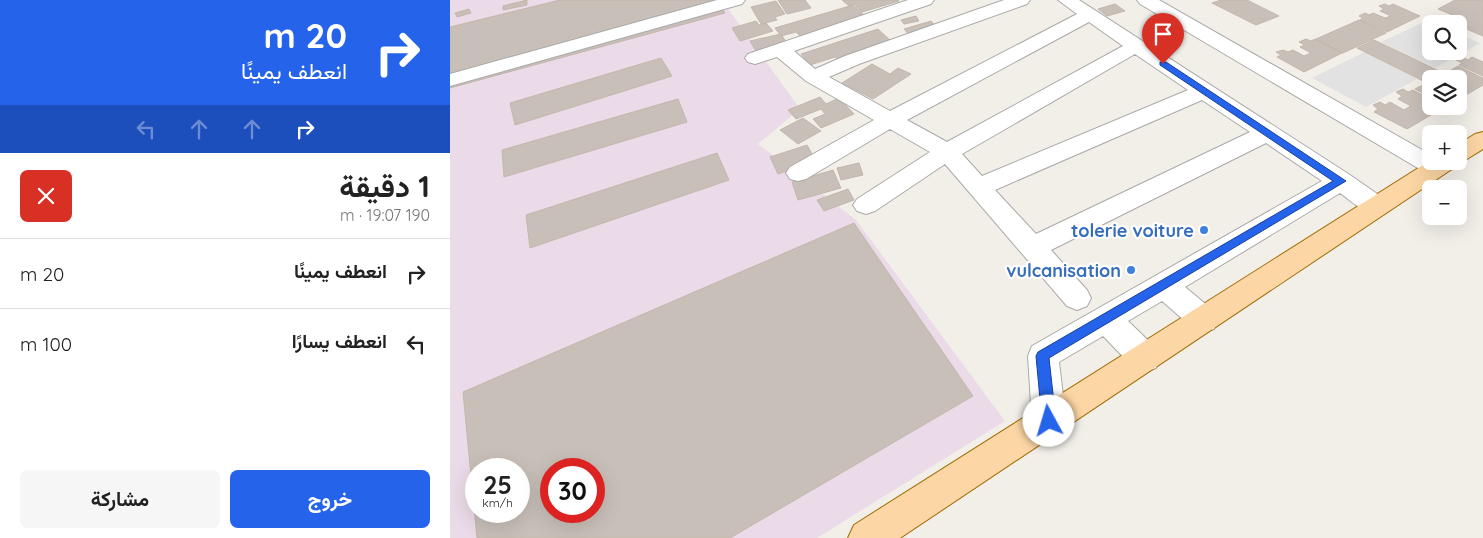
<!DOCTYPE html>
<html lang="ar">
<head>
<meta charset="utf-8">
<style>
	:root { --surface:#fff; --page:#f6f6f6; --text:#222; --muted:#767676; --line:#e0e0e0; --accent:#2563eb }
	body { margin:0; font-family:Quicksand,Vazirmatn,sans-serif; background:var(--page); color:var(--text); direction:rtl; height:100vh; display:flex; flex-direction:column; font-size:19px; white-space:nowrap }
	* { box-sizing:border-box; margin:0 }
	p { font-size:16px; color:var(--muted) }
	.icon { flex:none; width:28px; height:28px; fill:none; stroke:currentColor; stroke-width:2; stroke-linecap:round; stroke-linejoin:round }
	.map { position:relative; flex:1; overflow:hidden; direction:ltr }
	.drawer { display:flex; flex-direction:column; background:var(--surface); width:450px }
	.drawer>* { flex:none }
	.top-card { background:#2563eb; color:#fff; overflow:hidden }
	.fabs { position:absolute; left:972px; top:15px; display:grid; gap:10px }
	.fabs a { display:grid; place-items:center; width:45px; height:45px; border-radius:8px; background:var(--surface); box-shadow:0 5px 20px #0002; font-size:25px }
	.speed { position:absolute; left:15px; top:458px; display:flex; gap:10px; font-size:25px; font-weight:700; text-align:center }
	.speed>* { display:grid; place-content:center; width:65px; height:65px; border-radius:50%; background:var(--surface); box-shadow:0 5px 20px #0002; line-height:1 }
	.speed small { font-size:12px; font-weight:400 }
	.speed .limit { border:8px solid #d22; background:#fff; color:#111 }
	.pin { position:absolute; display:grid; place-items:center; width:42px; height:42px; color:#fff; margin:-51px -21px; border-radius:50% 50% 50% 0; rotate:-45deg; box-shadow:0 0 5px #0007 }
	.pin .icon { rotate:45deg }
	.me { position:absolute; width:55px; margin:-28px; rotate:354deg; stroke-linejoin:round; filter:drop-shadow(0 0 4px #0008) }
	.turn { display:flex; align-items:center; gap:18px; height:105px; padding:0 20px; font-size:22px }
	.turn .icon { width:65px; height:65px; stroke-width:2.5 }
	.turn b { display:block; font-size:35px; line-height:42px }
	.lanes { display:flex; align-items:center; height:48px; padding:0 20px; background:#0003; justify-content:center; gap:25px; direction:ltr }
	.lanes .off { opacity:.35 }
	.round { display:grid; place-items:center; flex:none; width:52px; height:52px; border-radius:8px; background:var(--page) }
	.head { display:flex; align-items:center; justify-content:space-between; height:85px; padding:0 20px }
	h1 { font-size:30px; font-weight:700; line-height:38px }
	.action { display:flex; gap:10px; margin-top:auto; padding:10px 20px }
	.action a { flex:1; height:58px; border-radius:8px; background:var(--accent); color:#fff; font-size:20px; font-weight:700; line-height:58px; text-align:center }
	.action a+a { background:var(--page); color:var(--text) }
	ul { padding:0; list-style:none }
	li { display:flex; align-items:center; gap:15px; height:70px; padding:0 20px; border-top:1px solid var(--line) }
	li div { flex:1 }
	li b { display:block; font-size:19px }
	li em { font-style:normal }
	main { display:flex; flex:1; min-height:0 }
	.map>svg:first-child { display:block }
</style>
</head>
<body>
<main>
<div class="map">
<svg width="1033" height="538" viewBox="0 0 1033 538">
	<rect width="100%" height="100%" fill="#f2efe9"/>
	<path fill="#ebdbe8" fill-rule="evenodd" d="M 0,0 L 272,0 L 350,109 L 308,144 L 406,220 L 555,421 L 367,538 L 0,538 ZM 26,469 L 69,469 L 69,511 L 26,511 ZM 101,469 L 144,469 L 144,511 L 101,511 Z"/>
	<path fill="#e2e2e2" d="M 978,20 L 986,24 L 981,24 L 981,51 L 1009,51 L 1009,34 L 1030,43 L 985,68 L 931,42 Z
		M 915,52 L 967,79 L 916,107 L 862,78 Z"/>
	<path fill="#c7bfb8" stroke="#c4b6ab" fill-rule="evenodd" d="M 77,0 L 77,5 L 53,10 L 53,6 Z
		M 110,0 L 266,0 L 275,13 L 0,88 L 0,27 Z
		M 328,0 L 355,0 L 361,8 L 337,14 Z
		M 392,0 L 448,0 L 449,1 L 412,12 L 404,4 L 399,6 Z
		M 771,0 L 797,0 L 829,16 L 806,25 L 762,3 Z
		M 1005,0 L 1033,0 L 1033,36 L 1009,26 L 1009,24 L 997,21 L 1005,16 L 988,9 Z
		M 326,1 L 335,14 L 325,17 L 327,20 L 311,24 L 301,7 Z
		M 665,4 L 675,11 L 657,16 L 648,9 Z
		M 935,4 L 939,6 L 943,4 L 970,16 L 937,32 L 910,20 L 913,18 L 909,16 L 915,13 L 919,15 L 923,13 L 935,18 L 941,16 L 930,11 L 934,9 L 929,6 Z
		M 403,5 L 423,23 L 376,28 L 350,36 L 346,32 L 331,36 L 325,28 Z
		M 19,9 L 21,13 L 7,17 L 5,13 Z
		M 466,16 L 469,21 L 454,24 L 451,20 Z
		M 909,20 L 936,33 L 893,53 L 866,39 Z
		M 306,21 L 309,25 L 316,23 L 323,31 L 290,41 L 282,28 Z
		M 481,21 L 492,33 L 459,35 L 454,29 Z
		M 428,29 L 442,42 L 388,60 L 385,57 L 360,65 L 351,54 Z
		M 331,34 L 341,50 L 306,51 L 300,41 Z
		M 856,39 L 861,41 L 865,39 L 892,53 L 854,72 L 827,57 L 831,55 L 826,52 L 833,50 L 838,52 L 843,50 L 854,56 L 861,53 L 850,47 L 855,45 L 849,42 Z
		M 924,40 L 958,56 L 993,73 L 975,82 L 907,48 Z
		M 1013,57 L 1018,60 L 1022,57 L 1033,62 L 1033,76 L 1009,65 L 1012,63 L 1006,60 Z
		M 211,58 L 222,76 L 65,125 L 60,103 Z
		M 422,64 L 440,74 L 448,68 L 461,74 L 423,99 L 392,83 Z
		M 1008,66 L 1033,78 L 1033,85 L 1009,99 L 1009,79 L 985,79 Z
		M 981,81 L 981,97 L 965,89 Z
		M 953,89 L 958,92 L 963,90 L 981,99 L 981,106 L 995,107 L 957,129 L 924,112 L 928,109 L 923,105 L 930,102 L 935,105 L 940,102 L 954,110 L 961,106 L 948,99 L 952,96 L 946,92 Z
		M 370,97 L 376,104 L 389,98 L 404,114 L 371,128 L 363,119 L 375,114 L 371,109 L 346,119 L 338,110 Z
		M 228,99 L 237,122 L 54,177 L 52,150 Z
		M 353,118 L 371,131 L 348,144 L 330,130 Z
		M 357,145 L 366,161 L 328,174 L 320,157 Z
		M 267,153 L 279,180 L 80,248 L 76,215 Z
		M 409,163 L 413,175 L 391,180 L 387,168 Z
		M 383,170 L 391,188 L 348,200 L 342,182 Z
		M 398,189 L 404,200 L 374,211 L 367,200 Z
		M 404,223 L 523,396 L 280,538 L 27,538 L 13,392 ZM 26,469 L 69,469 L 69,511 L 26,511 ZM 101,469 L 144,469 L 144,511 L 101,511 Z"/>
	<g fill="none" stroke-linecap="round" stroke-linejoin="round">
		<defs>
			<path id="minor" d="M 267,0 L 295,0 L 292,4 L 0,86 L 0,74 Z
				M 458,0 L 484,0 L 481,4 L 344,51 L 365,69 L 395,56 L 554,0 L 580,0 L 577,4 L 409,64 L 379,77 L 440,111 L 627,14 L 608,0 L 629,0 L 900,175 L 936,200 L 940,206 L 936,212 C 918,218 904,203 890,193 L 735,287 L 764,311 L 769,320 L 764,329 L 754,332 L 744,329 L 712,301 L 678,321 L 706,348 L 710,358 L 706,368 L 695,372 L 684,368 L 653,336 L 609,362 L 616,421 L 611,432 L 599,437 L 587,432 L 582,421 L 578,356 L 582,346 L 872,181 L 816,143 L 601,250 L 637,290 L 641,298 L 637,306 L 627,310 L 617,306 L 495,164 L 425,211 L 416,214 L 407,211 L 403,205 L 407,199 L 480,152 L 440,129 L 356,179 L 348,181 L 340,179 L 336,173 L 340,167 L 424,120 L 356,81 L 327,57 L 305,64 L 298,62 L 295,58 L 298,54 ZM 639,22 L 673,46 L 497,142 L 457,120 ZM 685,54 L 738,90 L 532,176 L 512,154 ZM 752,100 L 800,132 L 586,234 L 545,190 Z
				M 687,0 L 709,0 L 981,155 L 981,161 L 994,162 L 998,168 L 994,174 L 986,176 L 978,174 L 690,4 Z"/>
			<path id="major" d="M 1033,132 L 1033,149 L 1017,159 L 1008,162 L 1005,167 L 450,538 L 398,538 L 404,525 L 981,160 L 1009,161 L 1009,144 L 1025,134 Z"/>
		</defs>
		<use href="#minor" stroke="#a9a9a9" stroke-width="2"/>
		<use href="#major" stroke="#a06b00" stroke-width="2"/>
		<use href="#minor" fill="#fff" fill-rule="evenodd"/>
		<use href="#major" fill="#fcd6a4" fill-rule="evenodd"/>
	</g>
	<path fill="#2563eb" stroke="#184099" d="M 710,62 L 716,62 L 896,181 L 599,358 L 606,421 L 604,425 L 599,427 L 594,425 L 592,421 L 586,356 L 588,352 L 883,181 L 710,65 Z"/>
	<g fill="#3f7fe0" stroke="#fff" stroke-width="2">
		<circle cx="754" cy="230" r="5"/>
		<circle cx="681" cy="270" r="5"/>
	</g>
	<g text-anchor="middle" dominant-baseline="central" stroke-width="4.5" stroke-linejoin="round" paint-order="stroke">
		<g font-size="18" font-weight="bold" fill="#366cbe" stroke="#fff" text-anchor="end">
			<text x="744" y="230">tolerie voiture</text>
			<text x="671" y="270">vulcanisation</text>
		</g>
	</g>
</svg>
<div class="fabs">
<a><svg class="icon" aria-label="search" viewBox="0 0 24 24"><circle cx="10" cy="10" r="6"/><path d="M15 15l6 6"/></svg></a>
<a><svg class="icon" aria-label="layers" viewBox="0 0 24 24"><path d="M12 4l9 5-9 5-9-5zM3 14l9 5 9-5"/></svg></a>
<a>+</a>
<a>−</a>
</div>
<div class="speed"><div>25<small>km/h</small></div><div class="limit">30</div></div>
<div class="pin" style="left:713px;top:64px;background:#d93025"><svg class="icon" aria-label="arrive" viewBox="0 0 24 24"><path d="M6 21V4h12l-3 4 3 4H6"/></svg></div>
<svg class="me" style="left:599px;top:421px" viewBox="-20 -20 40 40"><circle r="19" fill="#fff"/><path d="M0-13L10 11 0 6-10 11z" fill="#2563eb"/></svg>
</div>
<section class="drawer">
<div class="top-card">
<div class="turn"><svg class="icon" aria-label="right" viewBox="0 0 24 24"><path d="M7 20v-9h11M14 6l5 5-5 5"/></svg><div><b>20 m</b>انعطف يمينًا</div></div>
<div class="lanes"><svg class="icon off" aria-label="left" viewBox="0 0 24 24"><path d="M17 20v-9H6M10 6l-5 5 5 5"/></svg><svg class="icon off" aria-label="ahead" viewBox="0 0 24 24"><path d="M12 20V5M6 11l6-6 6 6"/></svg><svg class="icon off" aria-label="ahead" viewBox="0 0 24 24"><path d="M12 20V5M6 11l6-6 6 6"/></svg><svg class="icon" aria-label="right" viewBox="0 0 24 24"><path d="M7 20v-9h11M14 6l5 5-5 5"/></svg></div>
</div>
<div class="head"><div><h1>1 دقيقة</h1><p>190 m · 19:07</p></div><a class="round" style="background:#d93025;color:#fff"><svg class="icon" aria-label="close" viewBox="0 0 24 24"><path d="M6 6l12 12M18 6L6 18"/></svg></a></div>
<ul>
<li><svg class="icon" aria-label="right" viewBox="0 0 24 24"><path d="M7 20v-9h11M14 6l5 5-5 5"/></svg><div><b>انعطف يمينًا</b></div><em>20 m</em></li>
<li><svg class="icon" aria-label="left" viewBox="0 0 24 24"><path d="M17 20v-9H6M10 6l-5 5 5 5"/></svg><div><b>انعطف يسارًا</b></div><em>100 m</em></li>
</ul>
<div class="action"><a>خروج</a><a>مشاركة</a></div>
</section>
</main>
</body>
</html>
